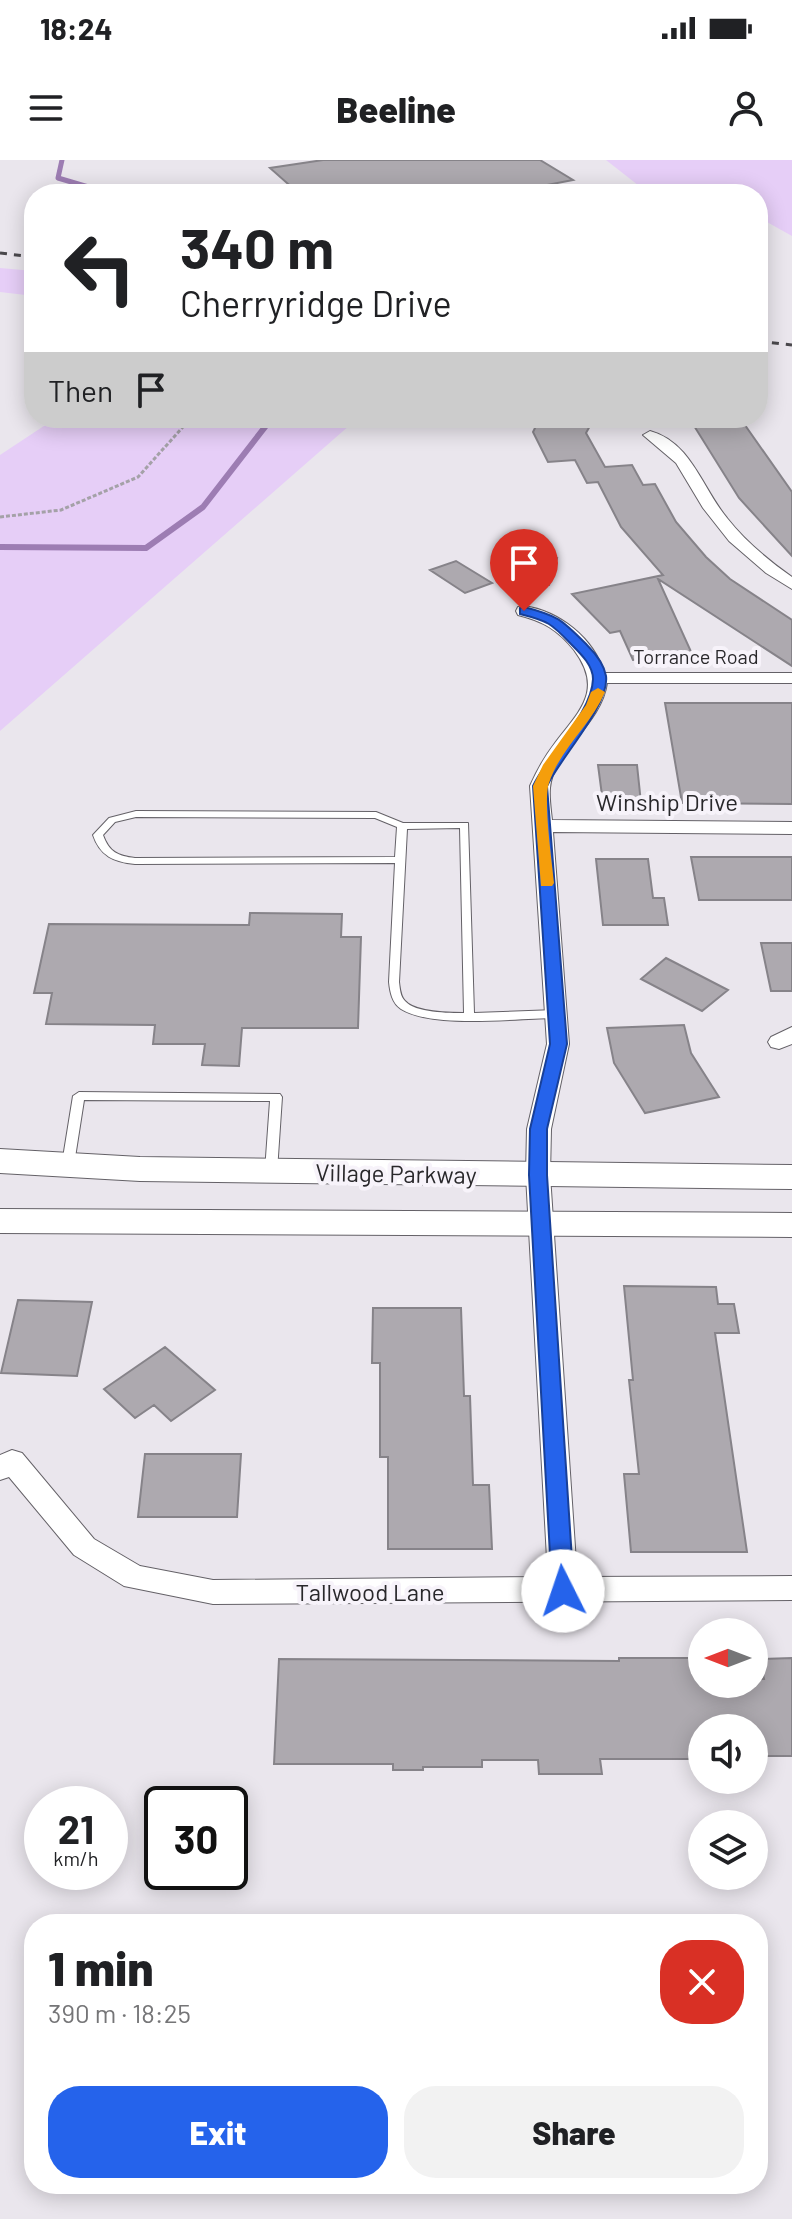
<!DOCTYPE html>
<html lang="en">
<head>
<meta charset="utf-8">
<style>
	:root { --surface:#fff; --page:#f2f2f2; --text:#202124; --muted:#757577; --accent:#2563eb }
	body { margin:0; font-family:Barlow,sans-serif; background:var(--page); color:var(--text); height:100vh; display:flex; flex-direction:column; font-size:30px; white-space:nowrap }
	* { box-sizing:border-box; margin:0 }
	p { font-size:26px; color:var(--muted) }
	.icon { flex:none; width:44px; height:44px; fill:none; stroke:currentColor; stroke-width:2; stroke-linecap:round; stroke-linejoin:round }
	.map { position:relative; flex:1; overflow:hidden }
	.side { position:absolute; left:24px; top:1754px; width:744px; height:280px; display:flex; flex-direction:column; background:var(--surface); border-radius:32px; box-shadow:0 4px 20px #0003 }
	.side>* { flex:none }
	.banner { position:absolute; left:24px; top:24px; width:744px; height:244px; border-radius:32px; box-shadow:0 4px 20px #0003; background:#fff; color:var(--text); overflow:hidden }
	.needle { width:52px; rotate:270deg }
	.buttons { position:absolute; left:688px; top:1458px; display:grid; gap:16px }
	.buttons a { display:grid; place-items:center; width:80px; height:80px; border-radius:50%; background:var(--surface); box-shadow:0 4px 20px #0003; font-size:40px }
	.speed { position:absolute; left:24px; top:1626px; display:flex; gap:16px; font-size:40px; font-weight:700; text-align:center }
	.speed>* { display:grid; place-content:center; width:104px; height:104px; border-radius:50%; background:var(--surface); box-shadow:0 4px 20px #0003; line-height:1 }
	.speed small { font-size:20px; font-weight:400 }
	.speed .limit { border:4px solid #111; border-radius:12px; background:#fff; color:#111 }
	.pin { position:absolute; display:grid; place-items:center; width:68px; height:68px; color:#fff; margin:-82px -34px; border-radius:50% 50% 50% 0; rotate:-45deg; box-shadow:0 0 8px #0007 }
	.pin .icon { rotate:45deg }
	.me { position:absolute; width:88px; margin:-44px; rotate:356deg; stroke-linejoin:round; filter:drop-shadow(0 0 6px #0008) }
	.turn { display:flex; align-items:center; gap:28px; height:168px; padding:0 24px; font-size:36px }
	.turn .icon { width:104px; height:104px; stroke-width:2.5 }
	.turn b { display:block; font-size:56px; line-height:68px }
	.then { display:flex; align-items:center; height:76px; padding:0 24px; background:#0003; gap:16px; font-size:30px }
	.round { display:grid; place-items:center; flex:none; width:84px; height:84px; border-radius:32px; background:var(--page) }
	.head { display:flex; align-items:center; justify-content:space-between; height:136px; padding:0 24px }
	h1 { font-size:48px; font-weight:800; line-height:60px }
	.cta { display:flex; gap:16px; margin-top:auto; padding:16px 24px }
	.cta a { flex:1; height:92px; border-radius:32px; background:var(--accent); color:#fff; font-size:32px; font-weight:800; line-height:92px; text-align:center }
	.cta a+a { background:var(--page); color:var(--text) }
	.status { display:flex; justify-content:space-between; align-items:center; height:56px; padding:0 40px; background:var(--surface); direction:ltr }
	.status svg { height:22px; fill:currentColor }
	header { display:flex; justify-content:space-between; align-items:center; height:104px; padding:0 24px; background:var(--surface); font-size:36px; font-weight:800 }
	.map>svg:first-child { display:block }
</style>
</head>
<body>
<div class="status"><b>18:24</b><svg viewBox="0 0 49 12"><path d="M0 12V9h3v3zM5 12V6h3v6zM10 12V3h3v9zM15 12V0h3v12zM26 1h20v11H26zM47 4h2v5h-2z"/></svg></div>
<header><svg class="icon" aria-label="menu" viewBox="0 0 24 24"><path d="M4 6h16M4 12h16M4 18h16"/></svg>Beeline<svg class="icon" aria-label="person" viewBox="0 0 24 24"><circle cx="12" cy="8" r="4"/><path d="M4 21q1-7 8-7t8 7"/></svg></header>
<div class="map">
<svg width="792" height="2059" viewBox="0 0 792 2059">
	<rect width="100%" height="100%" fill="#eae6ed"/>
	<path fill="#e6cef7" d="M 606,0 L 792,0 L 792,76 L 758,57 L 758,34 L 680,34 L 643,29 Z
		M 0,108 L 34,111 L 34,136 L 0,132 Z
		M 56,258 L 358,258 L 0,571 L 0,295 Z"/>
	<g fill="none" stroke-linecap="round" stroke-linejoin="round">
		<path stroke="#9d7db3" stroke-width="5" d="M 62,0 L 58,18 L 112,34"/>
		<path stroke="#9d7db3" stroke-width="6" d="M 0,387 L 146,388 L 203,347 L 272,258"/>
	</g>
	<path fill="#ada9af" stroke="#868389" stroke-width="2" d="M 323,0 L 540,0 L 573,20 L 547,25 L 561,34 L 346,34 L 335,25 L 296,31 L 270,8 Z
		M 540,258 L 591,264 L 586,273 L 605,307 L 632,305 L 643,325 L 655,324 L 676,362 L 706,397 L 730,419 L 792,460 L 792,506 L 658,419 L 693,496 L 633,500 L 620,471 L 610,473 L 572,434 L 663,415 L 621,367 L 598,322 L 587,323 L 575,300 L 548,302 L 533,272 Z
		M 740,258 L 792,332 L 792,396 L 739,338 L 691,261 Z
		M 524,394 L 557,398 L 549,425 L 515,422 Z
		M 456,401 L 492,423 L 465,433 L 430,410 Z
		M 665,543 L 792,543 L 792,644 L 682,643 Z
		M 598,605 L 637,605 L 641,643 L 603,643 Z
		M 691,697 L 792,697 L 792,740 L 699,740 Z
		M 596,699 L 648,699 L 653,738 L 664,738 L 668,765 L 603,765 Z
		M 250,753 L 342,754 L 341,777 L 361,777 L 358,868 L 242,868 L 239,906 L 202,905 L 205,884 L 153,884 L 155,865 L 46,864 L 52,833 L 34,833 L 49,764 L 249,765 Z
		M 761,783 L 792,783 L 792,831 L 771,831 Z
		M 666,798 L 728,830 L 702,851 L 641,819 Z
		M 684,865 L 691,893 L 719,937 L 645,953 L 614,903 L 607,868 Z
		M 624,1126 L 716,1127 L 718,1144 L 734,1144 L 739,1173 L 715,1173 L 747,1392 L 631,1392 L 624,1314 L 639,1314 L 629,1220 L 633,1220 Z
		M 18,1140 L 92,1142 L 77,1216 L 1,1213 Z
		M 373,1148 L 461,1148 L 464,1236 L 470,1236 L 473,1325 L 489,1325 L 492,1389 L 388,1389 L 388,1297 L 380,1297 L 380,1203 L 372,1203 Z
		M 165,1187 L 215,1230 L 171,1261 L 154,1245 L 135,1258 L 104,1229 Z
		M 145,1294 L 241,1294 L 237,1357 L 138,1357 Z
		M 619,1498 L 702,1498 L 702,1524 L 754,1524 L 754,1519 L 764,1519 L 760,1499 L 792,1498 L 792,1596 L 754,1596 L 754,1568 L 702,1568 L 702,1599 L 600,1599 L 602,1614 L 539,1614 L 538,1600 L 482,1600 L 482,1607 L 423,1607 L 423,1610 L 393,1610 L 393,1604 L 274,1604 L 279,1499 L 619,1501 Z"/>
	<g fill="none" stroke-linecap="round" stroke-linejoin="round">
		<defs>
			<path id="lane" d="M 136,651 L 376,652 L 403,663 L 468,663 L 474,853 L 556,850 L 561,854 L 556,858 C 518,858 433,869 401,849 C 392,843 390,832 389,822 L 395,703 L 135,704 C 114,702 100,696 93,675 L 109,658 ZM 136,657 L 375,658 L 397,667 L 395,697 L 135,698 C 118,696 109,692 103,675 L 115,662 ZM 460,668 L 464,853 C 449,853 415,853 405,841 C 400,836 400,829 399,822 L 407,669 Z
				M 79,932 L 280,934 L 282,937 L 277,1011 L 271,1015 L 265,1011 L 270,941 L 84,940 L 74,1004 L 72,1007 L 64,1007 L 62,1004 L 73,936 Z"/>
			<path id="street" d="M 650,271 C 691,282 702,328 727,358 C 745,381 768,400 792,417 L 792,429 L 766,413 L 729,381 L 703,348 L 676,303 L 643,275 Z
				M 524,446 C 559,451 594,478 604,513 L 792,513 L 792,523 L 607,523 C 601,565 553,591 550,628 C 549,638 551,650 552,660 L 792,662 L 792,674 L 553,672 L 569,884 L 551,969 L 550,1015 L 577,1417 L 792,1416 L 792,1440 L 213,1444 L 124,1426 L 74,1395 L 9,1317 L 0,1320 L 0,1295 L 12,1290 L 22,1293 L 94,1379 L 140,1406 L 213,1420 L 548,1417 L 526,1015 L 527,969 L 547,884 L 530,626 C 537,610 545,596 555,583 C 580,550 604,530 574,490 C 558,470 543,461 518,455 L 516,451 L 518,447 Z
				M 792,867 L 792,884 L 779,889 L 771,887 L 768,882 L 771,877 Z"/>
			<path id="secondary" d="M 0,989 L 140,997 L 792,1005 L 792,1029 L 140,1021 L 0,1013 Z
				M 0,1049 L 792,1053 L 792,1077 L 0,1073 Z"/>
		</defs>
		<use href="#lane" stroke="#646167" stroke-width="2"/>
		<use href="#street" stroke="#646167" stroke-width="2"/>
		<use href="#secondary" stroke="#646167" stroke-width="2"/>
		<path stroke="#a4a1a7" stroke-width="3" stroke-dasharray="4 2" stroke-linecap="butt" d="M 0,357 L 61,350 L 138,317 L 191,258"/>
		<use href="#lane" fill="#fff" fill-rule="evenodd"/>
		<use href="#street" fill="#fff" fill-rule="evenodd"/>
		<use href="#secondary" fill="#fff" fill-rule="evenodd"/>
		<path stroke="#4a484c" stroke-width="3" stroke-dasharray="7 7" stroke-linecap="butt" d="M 0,93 L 34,97
			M 758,181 L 792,185"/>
	</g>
	<path fill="#2563eb" stroke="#184099" stroke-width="2" d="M 524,447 C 559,456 562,460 587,485 C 595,493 604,504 606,516 C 610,545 560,598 547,626 L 567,884 L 547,969 L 547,1015 L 574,1431 L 571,1437 L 563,1440 L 556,1437 L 552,1431 L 529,1015 L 530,969 L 550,884 L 533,626 C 548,594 592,553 593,519 C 593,505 580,493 571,484 C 551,463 548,461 520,454 L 520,448 Z"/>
	<path fill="#f59e0b" d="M 598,528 L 605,532 C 591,565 560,589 549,623 C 543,640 552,701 554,723 L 552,726 L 541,726 L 533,626 L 543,605 L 586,545 L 591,532 Z"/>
	<g text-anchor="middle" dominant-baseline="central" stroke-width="8" stroke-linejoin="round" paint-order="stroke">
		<g font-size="20" fill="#29282b" stroke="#f7f3fa">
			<text x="696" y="496">Torrance Road</text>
		</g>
		<g font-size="24" fill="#29282b" stroke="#f7f3fa">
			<text x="667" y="641">Winship Drive</text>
			<text transform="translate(396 1013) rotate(1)">Village Parkway</text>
			<text x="370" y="1431">Tallwood Lane</text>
		</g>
	</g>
</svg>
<div class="buttons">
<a><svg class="needle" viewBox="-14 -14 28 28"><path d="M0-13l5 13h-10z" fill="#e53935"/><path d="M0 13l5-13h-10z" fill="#757577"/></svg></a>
<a><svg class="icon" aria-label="sound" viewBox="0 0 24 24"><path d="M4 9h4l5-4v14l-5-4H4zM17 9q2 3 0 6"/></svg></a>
<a><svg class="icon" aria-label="layers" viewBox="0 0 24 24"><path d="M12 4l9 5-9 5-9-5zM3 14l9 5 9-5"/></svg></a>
</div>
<div class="speed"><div>21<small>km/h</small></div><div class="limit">30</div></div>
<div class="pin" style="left:524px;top:451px;background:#d93025"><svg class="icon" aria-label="arrive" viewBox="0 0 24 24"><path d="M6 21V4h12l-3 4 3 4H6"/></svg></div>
<svg class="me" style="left:563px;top:1431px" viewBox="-20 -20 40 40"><circle r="19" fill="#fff"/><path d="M0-13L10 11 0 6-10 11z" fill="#2563eb"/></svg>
<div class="banner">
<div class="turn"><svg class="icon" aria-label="left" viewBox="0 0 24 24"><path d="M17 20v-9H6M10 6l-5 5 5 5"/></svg><div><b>340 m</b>Cherryridge Drive</div></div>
<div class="then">Then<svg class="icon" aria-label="arrive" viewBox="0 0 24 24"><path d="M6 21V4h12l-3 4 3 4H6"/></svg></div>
</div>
<section class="side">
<div class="head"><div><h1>1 min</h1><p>390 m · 18:25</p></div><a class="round" style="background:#d93025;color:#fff"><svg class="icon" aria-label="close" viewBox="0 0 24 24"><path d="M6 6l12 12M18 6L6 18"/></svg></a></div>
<div class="cta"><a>Exit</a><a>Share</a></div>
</section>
</div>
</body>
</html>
